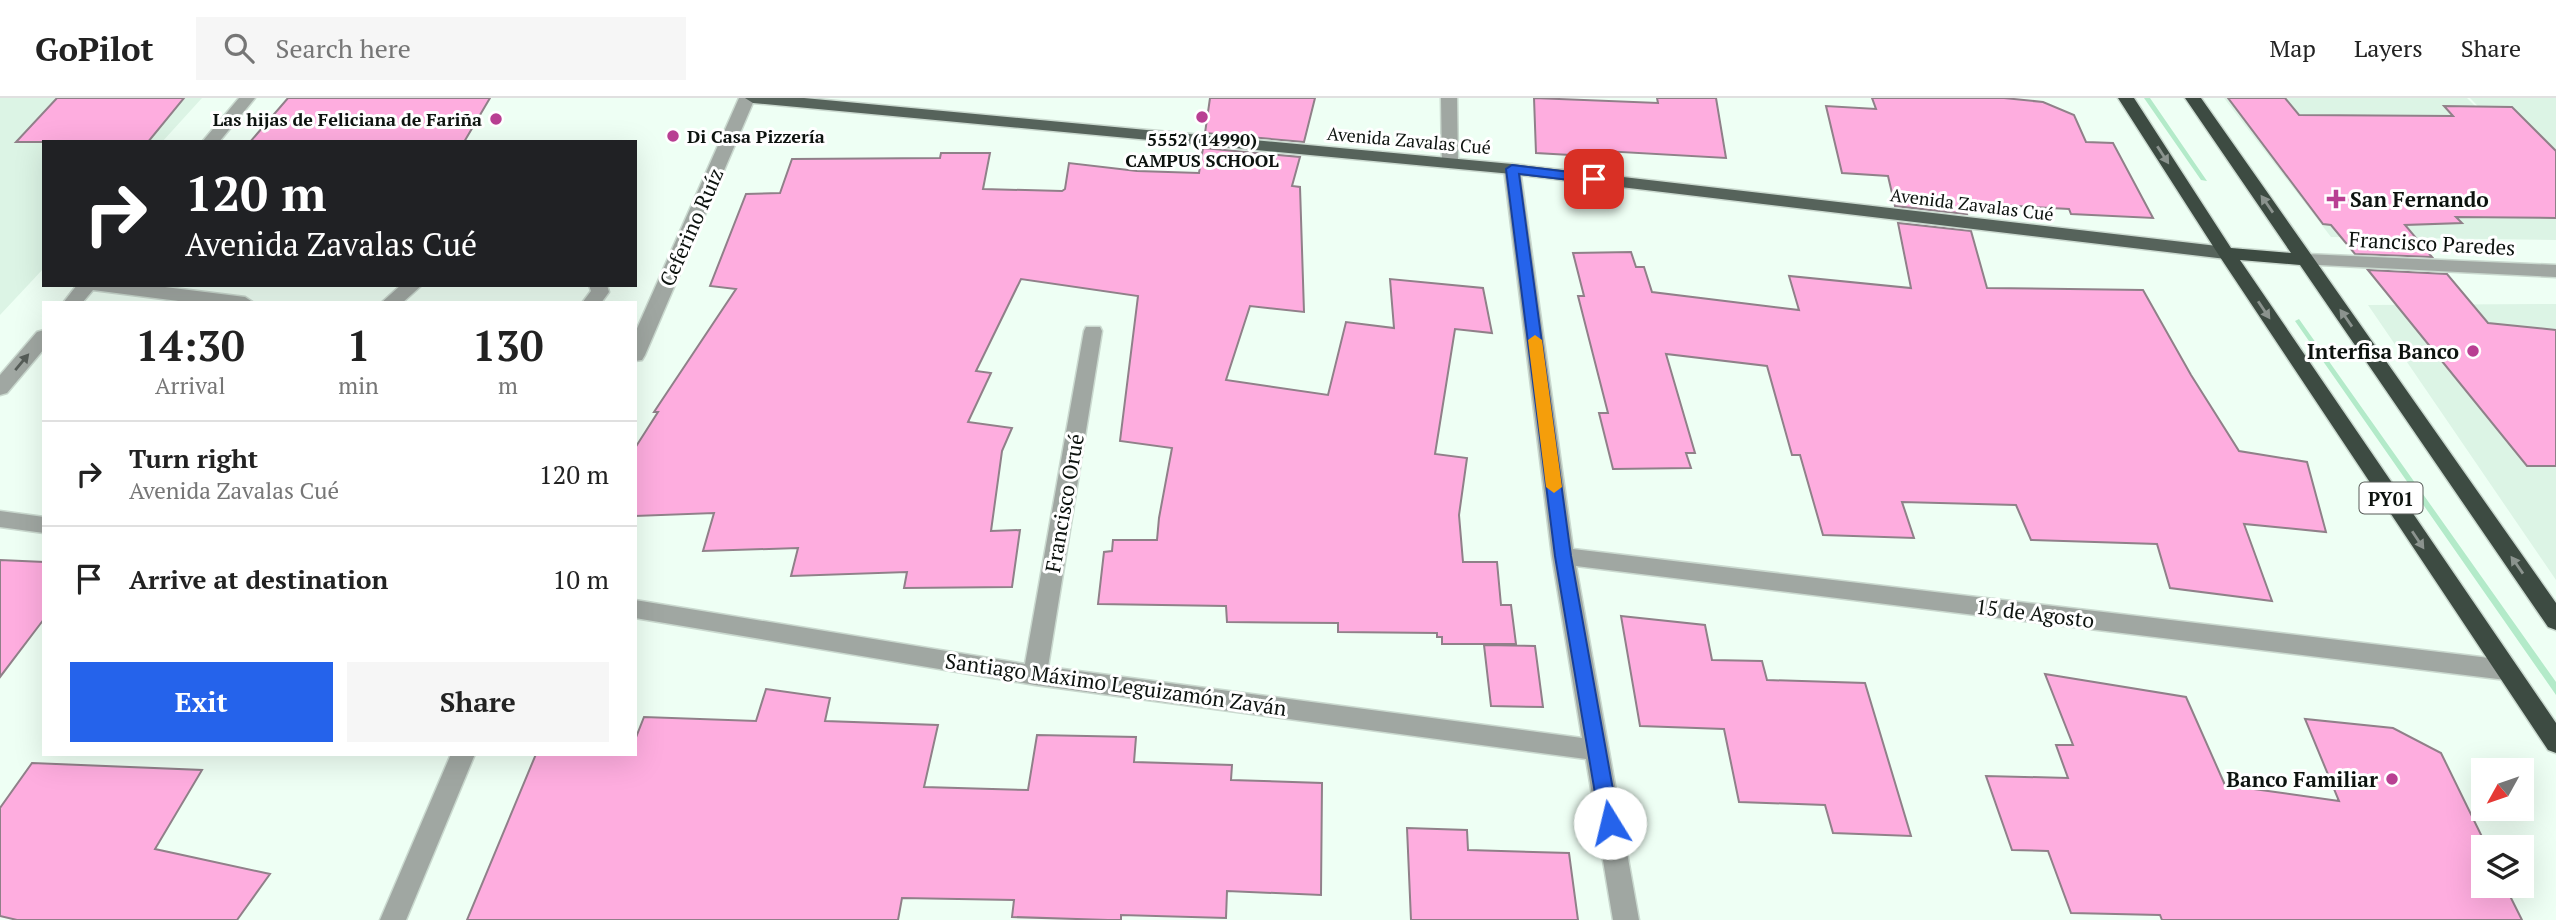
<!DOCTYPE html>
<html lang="en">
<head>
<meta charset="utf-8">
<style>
	:root { --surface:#fff; --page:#f6f6f6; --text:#222; --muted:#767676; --line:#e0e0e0; --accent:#2563eb }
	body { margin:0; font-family:"PT Serif",serif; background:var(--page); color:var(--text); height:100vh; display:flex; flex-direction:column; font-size:26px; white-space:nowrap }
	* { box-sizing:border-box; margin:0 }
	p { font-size:23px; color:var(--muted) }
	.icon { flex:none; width:38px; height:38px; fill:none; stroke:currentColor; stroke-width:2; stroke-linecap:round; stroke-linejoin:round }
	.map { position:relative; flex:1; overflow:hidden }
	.side { position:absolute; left:42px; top:203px; width:595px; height:455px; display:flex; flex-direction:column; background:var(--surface); border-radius:0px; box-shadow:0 7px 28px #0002 }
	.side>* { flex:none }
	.hud { position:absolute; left:42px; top:42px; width:595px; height:147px; border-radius:0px; box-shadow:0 7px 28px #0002; background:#202124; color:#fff; overflow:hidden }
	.needle { width:46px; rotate:230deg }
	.fabs { position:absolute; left:2471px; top:660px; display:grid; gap:14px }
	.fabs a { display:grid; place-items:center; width:63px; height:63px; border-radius:0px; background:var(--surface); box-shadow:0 7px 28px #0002; font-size:35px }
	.pin { position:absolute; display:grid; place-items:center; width:60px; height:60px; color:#fff; margin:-30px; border-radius:14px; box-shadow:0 4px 10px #0006 }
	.me { position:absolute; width:77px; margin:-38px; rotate:351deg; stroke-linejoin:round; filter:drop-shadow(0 0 5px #0008) }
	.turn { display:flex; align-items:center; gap:24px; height:147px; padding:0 28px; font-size:32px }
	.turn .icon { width:91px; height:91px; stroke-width:2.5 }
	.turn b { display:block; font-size:49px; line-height:60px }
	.eta { display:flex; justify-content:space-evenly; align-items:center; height:119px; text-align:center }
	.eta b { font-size:42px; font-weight:600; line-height:49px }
	.button { display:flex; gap:14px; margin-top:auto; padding:14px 28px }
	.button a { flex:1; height:80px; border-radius:0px; background:var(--accent); color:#fff; font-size:28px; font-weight:600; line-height:80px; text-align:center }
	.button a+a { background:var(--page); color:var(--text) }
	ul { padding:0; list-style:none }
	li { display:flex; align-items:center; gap:21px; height:105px; padding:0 28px; border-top:2px solid var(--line) }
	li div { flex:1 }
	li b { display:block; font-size:26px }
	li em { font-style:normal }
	header { display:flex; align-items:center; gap:42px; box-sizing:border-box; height:98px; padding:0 35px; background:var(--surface); border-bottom:2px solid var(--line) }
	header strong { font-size:33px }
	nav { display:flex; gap:38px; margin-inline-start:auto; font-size:24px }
	.search { width:490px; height:63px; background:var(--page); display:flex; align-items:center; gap:18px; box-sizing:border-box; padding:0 24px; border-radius:0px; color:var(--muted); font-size:26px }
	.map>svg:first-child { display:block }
</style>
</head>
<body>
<header>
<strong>GoPilot</strong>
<div class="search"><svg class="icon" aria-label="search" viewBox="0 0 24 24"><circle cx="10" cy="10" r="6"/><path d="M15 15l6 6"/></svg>Search here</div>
<nav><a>Map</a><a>Layers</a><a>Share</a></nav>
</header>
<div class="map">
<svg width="2556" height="822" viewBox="0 0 2556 822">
	<rect width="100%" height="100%" fill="#eefff4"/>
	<path fill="#dcf4e5" d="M 0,0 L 202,0 L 162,44 L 44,44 L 44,170 L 0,217 Z
		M 2224,0 L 2467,0 L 2542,74 L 2470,0 L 2556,0 L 2556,142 L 2331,139 Z
		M 2556,206 L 2556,482 L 2368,207 Z"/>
	<path fill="#b3eac9" d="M 2144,0 L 2150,0 L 2207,83 L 2201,82 Z
		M 2299,221 L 2556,584 L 2556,597 L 2295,223 Z"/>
	<path fill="#feaddf" stroke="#908089" stroke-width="2" d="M 57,0 L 184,0 L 148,44 L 16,44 Z
		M 288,0 L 490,0 L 464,44 L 250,44 Z
		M 1210,0 L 1315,0 L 1304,44 L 1205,35 Z
		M 1534,0 L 1658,5 L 1657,0 L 1716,0 L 1726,60 L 1604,53 L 1605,59 L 1536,55 Z
		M 1872,0 L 2004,0 L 2043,4 L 2074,17 L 2086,44 L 2113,45 L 2153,120 L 2071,116 L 2069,111 L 1964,105 L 1967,116 L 1895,108 L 1888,78 L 1842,75 L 1826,8 L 1876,11 Z
		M 2228,0 L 2285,0 L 2299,17 L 2453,18 L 2444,8 L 2512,9 L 2556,53 L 2556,120 L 2456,119 L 2462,125 L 2405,127 L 2432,159 L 2355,156 L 2331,127 L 2323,126 Z
		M 1203,50 L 1300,59 L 1292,88 L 1300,89 L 1304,214 L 1250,208 L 1226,282 L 1328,297 L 1346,224 L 1394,230 L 1390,181 L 1483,190 L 1492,235 L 1455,231 L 1435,356 L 1467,360 L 1459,417 L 1463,464 L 1497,464 L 1501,507 L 1511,507 L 1516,546 L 1442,546 L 1442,539 L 1437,539 L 1437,535 L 1338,534 L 1338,525 L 1227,524 L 1226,508 L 1098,506 L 1104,454 L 1112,453 L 1113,442 L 1157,442 L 1159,420 L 1172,350 L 1120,343 L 1138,198 L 1021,181 L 976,273 L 991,275 L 968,324 L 1012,330 L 1002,353 L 991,433 L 1020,432 L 1012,489 L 904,490 L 907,474 L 791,478 L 798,450 L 703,453 L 714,415 L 635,418 L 635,350 L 658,314 L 654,314 L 736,191 L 710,188 L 746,96 L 780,95 L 792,61 L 940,60 L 941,55 L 990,55 L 983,91 L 1062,93 L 1065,91 L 1069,65 L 1137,73 L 1199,75 Z
		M 1898,125 L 1971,133 L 1987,190 L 2143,192 L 2191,277 L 2239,353 L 2307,364 L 2326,434 L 2244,426 L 2272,503 L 2170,490 L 2157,446 L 2031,442 L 2016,407 L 1902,404 L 1914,440 L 1823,437 L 1800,357 L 1792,357 L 1767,268 L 1666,256 L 1695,355 L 1686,355 L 1691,370 L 1613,371 L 1599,315 L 1608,315 L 1578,198 L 1584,198 L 1573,155 L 1631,154 L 1636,169 L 1644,169 L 1652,194 L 1799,212 L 1789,178 L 1911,190 Z
		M 2368,172 L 2447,176 L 2488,225 L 2556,232 L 2556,368 L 2527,368 Z
		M 0,462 L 44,464 L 44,521 L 0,579 Z
		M 1621,518 L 1705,527 L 1712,562 L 1762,563 L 1767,582 L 1865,585 L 1911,738 L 1833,735 L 1825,707 L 1739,704 L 1724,631 L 1640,628 Z
		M 1484,547 L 1535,548 L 1543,609 L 1491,608 Z
		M 2045,576 L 2186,599 L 2225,687 L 2339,703 L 2305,621 L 2393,630 L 2441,655 L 2487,749 L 2483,749 L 2483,788 L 2505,788 L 2522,822 L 2162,822 L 2160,817 L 2071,815 L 2048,753 L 2012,752 L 1986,678 L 2068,680 L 2056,647 L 2073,647 Z
		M 766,591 L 830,600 L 825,623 L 938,627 L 924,689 L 1028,692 L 1037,637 L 1136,639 L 1134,664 L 1232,667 L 1231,682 L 1322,685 L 1321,797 L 1227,793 L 1226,820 L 1121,817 L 1121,822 L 1108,822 L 1012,819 L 1014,802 L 902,800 L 898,822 L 467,822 L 536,656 L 635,656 L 635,642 L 644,619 L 756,623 Z
		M 32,665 L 202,672 L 155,751 L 270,776 L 237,822 L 17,822 L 0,818 L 0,710 Z
		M 1407,730 L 1467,732 L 1468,752 L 1569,755 L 1578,822 L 1411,822 Z"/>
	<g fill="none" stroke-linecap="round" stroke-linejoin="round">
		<defs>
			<path id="minor" d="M 239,0 L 255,0 L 219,44 L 202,44 Z
				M 739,0 L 755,0 L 645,257 L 642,262 L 635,263 L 635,235 Z
				M 1441,0 L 1457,0 L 1458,65 L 1450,70 L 1442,65 Z
				M 1512,66 L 1520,71 L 1573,451 L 2506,562 L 2514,565 L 2518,572 L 2514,579 L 2506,582 L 1576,468 L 1639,822 L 1613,822 L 1586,661 L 1035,587 L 635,520 L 635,502 L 1025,566 L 1084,233 L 1086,229 L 1100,229 L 1102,233 L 1048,569 L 1582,640 L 1552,458 L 1504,71 Z
				M 2306,156 L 2556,167 L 2556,179 L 2300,166 L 2297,162 Z
				M 77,187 L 149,187 L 245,199 L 254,205 L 194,205 L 93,192 L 82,205 L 63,205 Z
				M 401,187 L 422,187 L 402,205 L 381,205 Z
				M 589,187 L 607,187 L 609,194 L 601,205 L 582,205 L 591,193 Z
				M 44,232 L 44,251 L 7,295 L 0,297 L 0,277 L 37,234 Z
				M 0,413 L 44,419 L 44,435 L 0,429 Z
				M 451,656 L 475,656 L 406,822 L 380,822 Z"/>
			<path id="major" d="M 745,0 L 804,0 L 1512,66 L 2226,149 L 2235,155 L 2226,161 L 1512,76 L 753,5 Z"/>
			<path id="highway" d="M 2118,0 L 2134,0 L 2231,150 L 2291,155 L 2185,0 L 2201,0 L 2556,505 L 2556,532 L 2548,529 L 2300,167 L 2240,162 L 2556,625 L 2556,655 L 2548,652 L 2220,159 Z"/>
		</defs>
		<use href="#minor" stroke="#cad9cf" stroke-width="3"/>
		<use href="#major" stroke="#cad9cf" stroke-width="3"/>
		<use href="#highway" stroke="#cad9cf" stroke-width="3"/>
		<use href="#minor" fill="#a0a7a2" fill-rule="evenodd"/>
		<use href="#major" fill="#56635b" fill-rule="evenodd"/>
		<use href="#highway" fill="#3d4b42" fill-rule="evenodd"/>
	</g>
	<defs><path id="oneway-solid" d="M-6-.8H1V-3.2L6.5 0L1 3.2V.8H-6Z" transform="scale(1.75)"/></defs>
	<g fill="#8b938e">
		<use href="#oneway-solid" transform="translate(2163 57) rotate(57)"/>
		<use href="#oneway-solid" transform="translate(2267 106) rotate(-125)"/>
		<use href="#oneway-solid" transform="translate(2264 212) rotate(56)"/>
		<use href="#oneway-solid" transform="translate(2346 220) rotate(-125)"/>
		<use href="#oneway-solid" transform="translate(2418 442) rotate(56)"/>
		<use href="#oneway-solid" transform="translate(2517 467) rotate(-125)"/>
	</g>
	<use fill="#565d58" href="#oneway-solid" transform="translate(22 264) rotate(-50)"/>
	<path fill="#2563eb" stroke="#184099" stroke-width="2" d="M 1512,67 L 1594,77 L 1601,81 L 1594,85 L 1519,76 L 1571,458 L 1619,725 L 1617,731 L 1610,734 L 1603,731 L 1600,725 L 1555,458 L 1506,71 Z"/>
	<path fill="#f59e0b" d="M 1535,237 L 1542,242 L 1562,389 L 1554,395 L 1546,389 L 1528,242 Z"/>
	<g fill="#b83f92" stroke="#fff" stroke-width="2.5">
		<circle cx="1202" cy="19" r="7"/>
		<circle cx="496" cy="21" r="7"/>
		<circle cx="673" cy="38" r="7"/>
		<path d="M2332.5 90.5h7v7h7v7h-7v7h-7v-7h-7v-7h7z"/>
		<circle cx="2473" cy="253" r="7"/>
		<circle cx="2392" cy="681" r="7"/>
	</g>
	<g text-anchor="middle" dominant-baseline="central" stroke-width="6" stroke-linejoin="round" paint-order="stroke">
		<g font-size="18" font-weight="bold" fill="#0d130f" stroke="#fff" text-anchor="end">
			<text x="482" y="21">Las hijas de Feliciana de Fariña</text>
			<text x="687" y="38" text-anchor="start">Di Casa Pizzería</text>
			<text x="1202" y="41" text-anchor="middle">5552 (14990)<tspan x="1202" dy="21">CAMPUS SCHOOL</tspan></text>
		</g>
		<g font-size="18" fill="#0d130f" stroke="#fff">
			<text transform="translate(1409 42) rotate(5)">Avenida Zavalas Cué</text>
			<text transform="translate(1972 106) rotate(7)">Avenida Zavalas Cué</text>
		</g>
		<rect fill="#fff" stroke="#565a57" stroke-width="2" x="2359.5" y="384.5" width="63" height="31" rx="5"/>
		<g font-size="19" font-weight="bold" fill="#0d130f">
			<text x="2391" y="400">PY01</text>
		</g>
		<g font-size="21" font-weight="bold" fill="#0d130f" stroke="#fff" text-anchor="end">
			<text x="2350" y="101" text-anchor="start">San Fernando</text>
			<text x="2459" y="253">Interfisa Banco</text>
			<text x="2378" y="681">Banco Familiar</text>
		</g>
		<g font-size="21" fill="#0d130f" stroke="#fff">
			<text transform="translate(691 129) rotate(-66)">Ceferino Ruíz</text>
			<text transform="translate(2432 145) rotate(3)">Francisco Paredes</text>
			<text transform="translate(1064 405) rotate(-80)">Francisco Orué</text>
			<text transform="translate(2035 515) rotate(7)">15 de Agosto</text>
			<text transform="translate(1116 586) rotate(8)">Santiago Máximo Leguizamón Zaván</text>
		</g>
	</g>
</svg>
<div class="fabs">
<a><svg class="needle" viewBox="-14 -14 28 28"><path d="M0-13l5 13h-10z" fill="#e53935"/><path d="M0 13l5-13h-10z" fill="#767676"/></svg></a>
<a><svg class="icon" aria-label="layers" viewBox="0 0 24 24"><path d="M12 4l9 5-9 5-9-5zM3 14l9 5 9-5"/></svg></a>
</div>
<div class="pin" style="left:1594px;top:81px;background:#d93025"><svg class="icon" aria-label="arrive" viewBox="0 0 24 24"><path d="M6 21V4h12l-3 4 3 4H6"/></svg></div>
<svg class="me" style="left:1610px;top:725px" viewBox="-20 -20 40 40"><circle r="19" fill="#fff"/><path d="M0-13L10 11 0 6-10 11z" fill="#2563eb"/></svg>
<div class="hud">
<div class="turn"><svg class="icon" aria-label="right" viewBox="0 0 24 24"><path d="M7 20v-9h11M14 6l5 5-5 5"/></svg><div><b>120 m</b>Avenida Zavalas Cué</div></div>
</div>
<section class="side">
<div class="eta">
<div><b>14:30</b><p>Arrival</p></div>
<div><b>1</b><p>min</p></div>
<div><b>130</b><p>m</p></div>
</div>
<ul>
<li><svg class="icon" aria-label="right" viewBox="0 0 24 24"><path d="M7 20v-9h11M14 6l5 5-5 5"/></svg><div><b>Turn right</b><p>Avenida Zavalas Cué</p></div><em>120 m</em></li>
<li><svg class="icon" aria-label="arrive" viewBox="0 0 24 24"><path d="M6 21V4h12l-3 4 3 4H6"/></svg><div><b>Arrive at destination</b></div><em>10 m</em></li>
</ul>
<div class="button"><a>Exit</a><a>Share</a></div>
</section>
</div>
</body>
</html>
